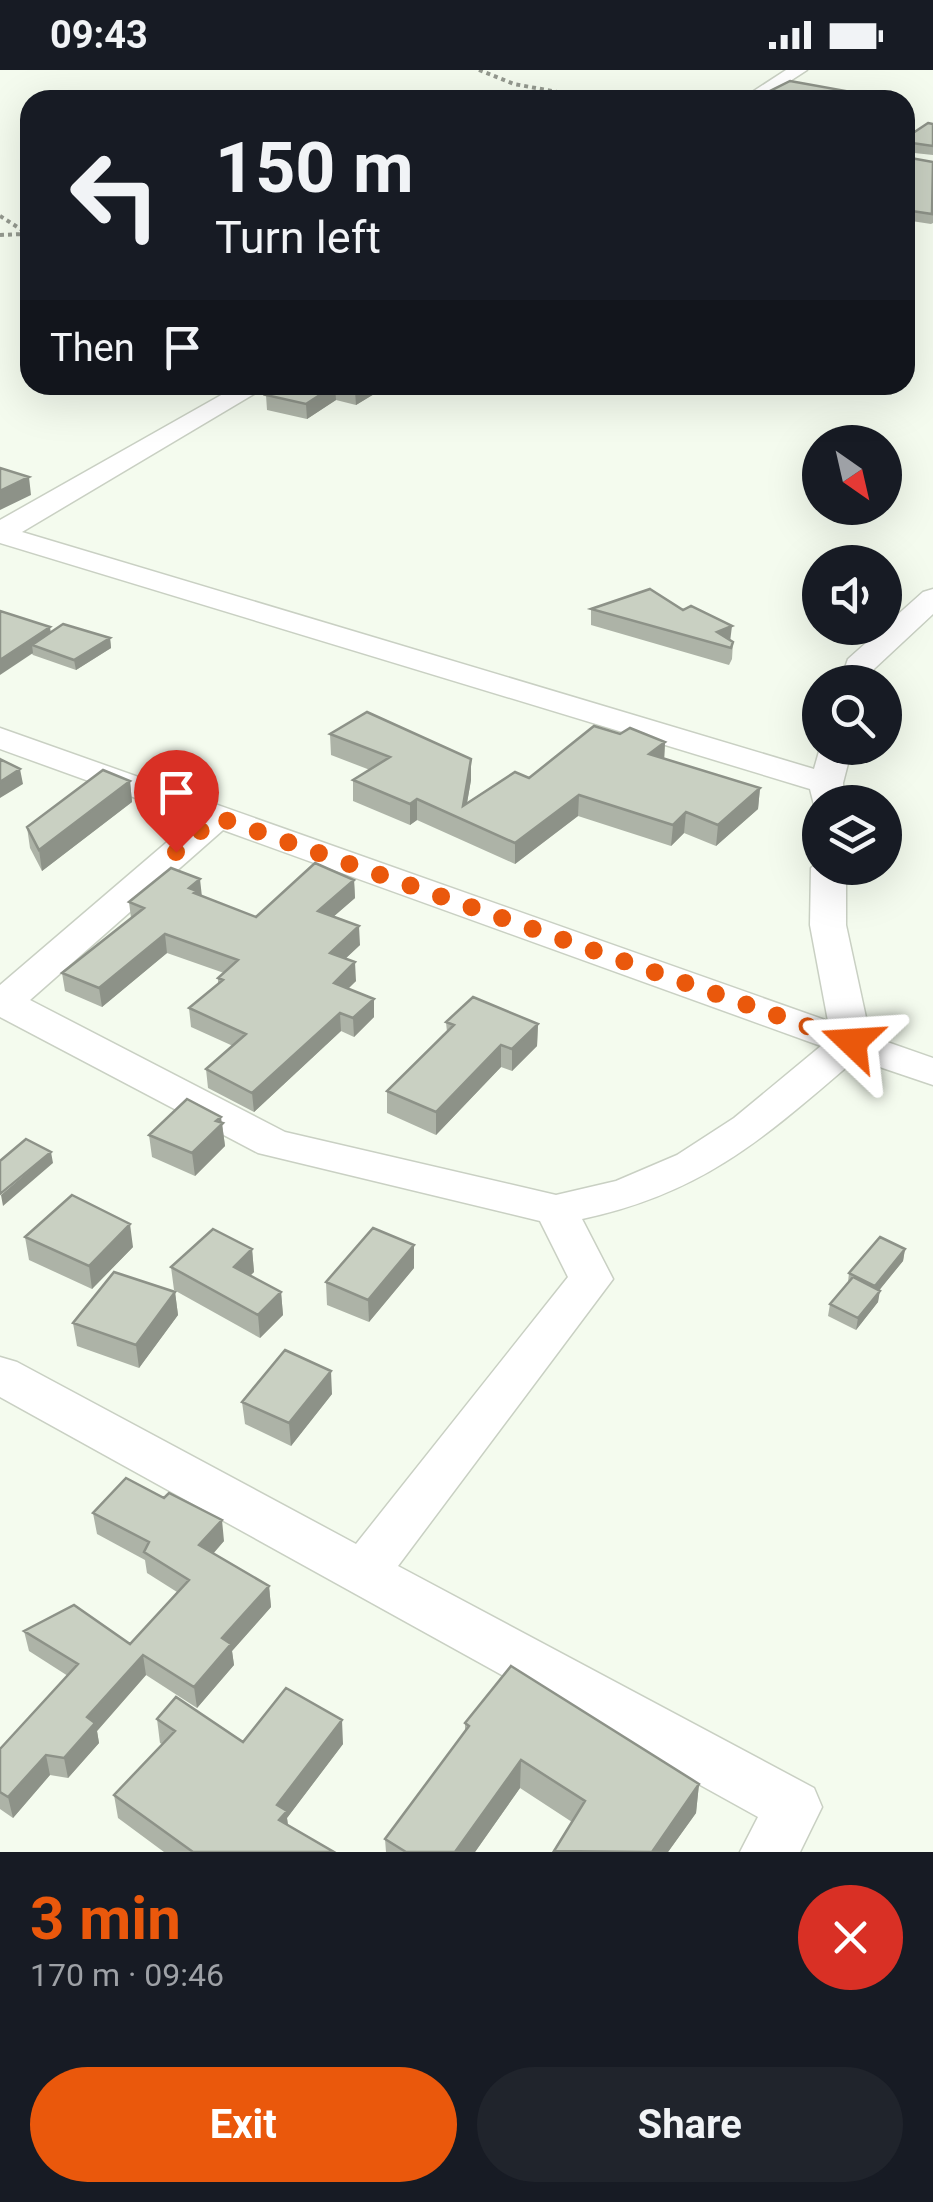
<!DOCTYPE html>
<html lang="en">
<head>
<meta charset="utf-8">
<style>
	:root { --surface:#171b24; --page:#20242c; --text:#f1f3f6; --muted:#9ea1a6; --accent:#ea580c }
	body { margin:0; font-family:Roboto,sans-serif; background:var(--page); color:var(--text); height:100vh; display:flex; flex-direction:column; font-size:38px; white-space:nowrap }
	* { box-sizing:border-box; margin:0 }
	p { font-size:32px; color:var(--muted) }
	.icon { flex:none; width:55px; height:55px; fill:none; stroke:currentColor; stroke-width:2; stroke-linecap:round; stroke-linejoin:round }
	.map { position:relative; height:1782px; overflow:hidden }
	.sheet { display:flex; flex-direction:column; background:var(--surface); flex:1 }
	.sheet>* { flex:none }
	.top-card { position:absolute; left:20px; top:20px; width:895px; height:305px; border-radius:30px; box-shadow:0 10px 40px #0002; background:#171b24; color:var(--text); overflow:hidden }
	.needle { width:65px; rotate:146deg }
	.tools { position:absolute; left:802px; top:355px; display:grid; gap:20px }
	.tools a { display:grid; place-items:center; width:100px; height:100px; border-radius:50%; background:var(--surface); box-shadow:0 10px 40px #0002; font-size:50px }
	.pin { position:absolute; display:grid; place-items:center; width:85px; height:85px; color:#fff; margin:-102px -42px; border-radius:50% 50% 50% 0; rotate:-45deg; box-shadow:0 0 10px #0007 }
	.pin .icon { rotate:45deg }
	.me { position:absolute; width:110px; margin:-55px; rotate:290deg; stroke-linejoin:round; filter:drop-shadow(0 0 8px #0008) }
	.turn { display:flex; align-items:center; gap:35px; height:210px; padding:0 30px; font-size:45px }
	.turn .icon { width:130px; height:130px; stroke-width:2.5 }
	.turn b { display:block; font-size:70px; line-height:85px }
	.then { display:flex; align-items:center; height:95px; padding:0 30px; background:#0003; gap:20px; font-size:38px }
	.round { display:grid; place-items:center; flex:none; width:105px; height:105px; border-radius:52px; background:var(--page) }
	.head { display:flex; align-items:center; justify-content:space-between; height:170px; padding:0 30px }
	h1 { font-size:60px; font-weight:700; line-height:75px; color:var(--accent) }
	.primary-button { display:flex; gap:20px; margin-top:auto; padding:20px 30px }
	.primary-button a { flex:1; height:115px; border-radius:60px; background:var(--accent); color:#fff; font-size:40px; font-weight:700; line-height:115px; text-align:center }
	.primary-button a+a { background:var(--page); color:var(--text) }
	.status { display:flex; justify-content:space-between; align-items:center; height:70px; padding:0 50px; background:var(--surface); direction:ltr }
	.status svg { height:28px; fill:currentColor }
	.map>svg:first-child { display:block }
</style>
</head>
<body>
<div class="status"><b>09:43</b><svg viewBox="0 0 49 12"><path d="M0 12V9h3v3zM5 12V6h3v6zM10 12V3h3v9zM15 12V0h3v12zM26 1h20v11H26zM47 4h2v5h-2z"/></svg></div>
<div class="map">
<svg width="933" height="1782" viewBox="0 0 933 1782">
	<rect width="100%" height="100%" fill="#f4fbee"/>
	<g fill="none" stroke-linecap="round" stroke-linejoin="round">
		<defs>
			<path id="minor" d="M 786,0 L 807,0 L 761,30 L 740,30 Z
				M 239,315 L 269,315 L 22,462 L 814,699 L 820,678 L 852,678 L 843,713 L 844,732 L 820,732 L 820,740 L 815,739 L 810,719 L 0,473 L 0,450 Z
				M 933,519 L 933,544 L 874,599 L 870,612 L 840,612 L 848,589 L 923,522 Z
				M 0,658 L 828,951 L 810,855 L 811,798 L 820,790 L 820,798 L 846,798 L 846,855 L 870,966 L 933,988 L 933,1015 L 856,989 C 765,1067 704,1123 582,1149 L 613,1209 L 398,1496 L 814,1718 L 822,1737 L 800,1782 L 740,1782 L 758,1747 L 0,1327 L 0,1287 L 17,1292 L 356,1474 L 568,1207 L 540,1151 L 258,1083 L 0,947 L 0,915 L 194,749 L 0,679 ZM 223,760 L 821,976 L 734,1048 L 677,1085 L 616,1111 L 556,1125 L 285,1062 L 30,930 Z"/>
		</defs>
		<use href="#minor" stroke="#c9d0c3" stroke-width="3"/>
		<path stroke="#94998f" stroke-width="4" stroke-dasharray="4 4" stroke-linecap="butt" d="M 479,0 L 514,14 L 600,30
			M 0,146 L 30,165
			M 0,165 L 23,164"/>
		<use href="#minor" fill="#fff" fill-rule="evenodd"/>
	</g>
	<path fill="#adb3a7" d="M 933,54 L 933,85 L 905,82 L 905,62 L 913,63 Z
		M 905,87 L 933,92 L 933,153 L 931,154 L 905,150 Z
		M 282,315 L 389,315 L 356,335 L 336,330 L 307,349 L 267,340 L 266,325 Z
		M 591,539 L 730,570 L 733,572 L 732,589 L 729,595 L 591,555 Z
		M 0,541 L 51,562 L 110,568 L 111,578 L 76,600 L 33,585 Z
		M 330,664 L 471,710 L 467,733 L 529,708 L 620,664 L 665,672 L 664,688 L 760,718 L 758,739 L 716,776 L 684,763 L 671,776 L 578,746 L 515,794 L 417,750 L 410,755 L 353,731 L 353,710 L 370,700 L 331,685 Z
		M 130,711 L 132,732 L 42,801 L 30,778 L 27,757 Z
		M 354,810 L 355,828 L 333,847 L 360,875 L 345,889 L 356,911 L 348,918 L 374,929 L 374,947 L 354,967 L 341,961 L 254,1042 L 208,1018 L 206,999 L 233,976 L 191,957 L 189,938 L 218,914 L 218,908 L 224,903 L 167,883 L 102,937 L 65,921 L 62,903 L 131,848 L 129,832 L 202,826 L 256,847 Z
		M 446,952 L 538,954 L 537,976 L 512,1001 L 501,997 L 436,1065 L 387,1043 L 387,1021 L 447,962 Z
		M 222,1053 L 225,1076 L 195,1106 L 152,1087 L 149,1065 Z
		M 25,1167 L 133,1177 L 92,1219 L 29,1190 Z
		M 252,1179 L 254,1202 L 250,1206 L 281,1222 L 283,1245 L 260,1268 L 174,1220 L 171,1197 Z
		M 905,1179 L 903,1191 L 879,1220 L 878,1232 L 856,1260 L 828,1246 L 830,1234 L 848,1212 L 849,1203 Z
		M 414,1198 L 369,1252 L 327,1235 L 326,1212 Z
		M 175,1222 L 178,1245 L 139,1298 L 77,1276 L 73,1253 Z
		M 332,1324 L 291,1376 L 245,1354 L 242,1332 Z
		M 93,1443 L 224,1471 L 213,1484 L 269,1516 L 271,1537 L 232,1581 L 234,1595 L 197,1638 L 146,1605 L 97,1661 L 99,1673 L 68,1708 L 50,1705 L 13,1748 L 0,1739 L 0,1679 L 68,1606 L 29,1581 L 24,1561 L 130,1574 L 177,1522 L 147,1503 L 145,1490 L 97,1464 Z
		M 157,1649 L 243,1672 L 343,1674 L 287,1748 L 288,1755 L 334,1782 L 164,1782 L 118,1748 L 114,1725 L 162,1674 L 160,1673 Z
		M 465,1653 L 699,1714 L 696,1743 L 668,1782 L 554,1782 L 572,1752 L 520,1718 L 475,1782 L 386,1782 L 385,1769 L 465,1662 Z"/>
	<path fill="#8d9288" d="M 846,21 L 845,30 L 830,30 Z
		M 335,315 L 336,330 L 307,349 L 306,334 Z
		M 365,315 L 389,315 L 356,335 L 355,321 Z
		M 29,407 L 31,425 L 0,440 L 0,421 Z
		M 732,556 L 730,572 L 717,562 Z
		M 50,557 L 52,570 L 32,575 L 33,583 L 0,605 L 0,590 Z
		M 110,568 L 111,578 L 76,600 L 74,590 Z
		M 665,672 L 664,693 L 649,684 Z
		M 471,689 L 471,710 L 464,750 L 463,736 Z
		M 20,699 L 23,714 L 0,728 L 0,712 Z
		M 130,711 L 132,732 L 42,801 L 39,780 Z
		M 760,718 L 758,739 L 716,776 L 718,755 Z
		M 579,725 L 578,746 L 515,794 L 515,773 Z
		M 417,729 L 417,750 L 410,755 L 410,734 Z
		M 686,742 L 684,763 L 671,776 L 673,755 Z
		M 200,809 L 202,827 L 189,818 Z
		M 354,810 L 355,828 L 318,860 L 318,841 Z
		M 359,856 L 360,875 L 331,902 L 330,883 Z
		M 165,864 L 167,883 L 102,937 L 99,918 Z
		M 355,892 L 356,911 L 335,932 L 334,913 Z
		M 374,929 L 374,947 L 354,967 L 353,948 Z
		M 340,943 L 341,961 L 254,1042 L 252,1023 Z
		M 538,954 L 537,976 L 512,1001 L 512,979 Z
		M 501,975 L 501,997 L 436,1065 L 436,1042 Z
		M 221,1047 L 225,1076 L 195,1106 L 192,1083 Z
		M 51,1082 L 53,1093 L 3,1136 L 1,1125 Z
		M 130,1154 L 133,1177 L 92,1219 L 89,1196 Z
		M 414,1175 L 414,1198 L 369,1252 L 368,1230 Z
		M 252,1179 L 254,1202 L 236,1219 L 234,1197 Z
		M 905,1179 L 903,1191 L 873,1228 L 875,1216 Z
		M 880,1221 L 878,1232 L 856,1260 L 858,1248 Z
		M 175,1222 L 178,1245 L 139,1298 L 136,1275 Z
		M 281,1222 L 283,1245 L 260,1268 L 258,1245 Z
		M 331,1301 L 332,1324 L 291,1376 L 289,1353 Z
		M 222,1450 L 224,1471 L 202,1496 L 199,1475 Z
		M 269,1516 L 271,1537 L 232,1581 L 234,1595 L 197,1638 L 194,1617 L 222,1568 Z
		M 143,1585 L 146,1605 L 97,1661 L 99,1673 L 68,1708 L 64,1688 L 87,1647 Z
		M 342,1650 L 343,1674 L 287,1748 L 289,1764 L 280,1758 L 277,1735 Z
		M 46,1685 L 50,1705 L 13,1748 L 8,1727 Z
		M 521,1690 L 520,1718 L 475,1782 L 455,1782 Z
		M 699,1714 L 696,1743 L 668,1782 L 652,1782 Z"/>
	<path fill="#c9d0c2" stroke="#8d9288" stroke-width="2.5" d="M 790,11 L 846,21 L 830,30 L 752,30 Z
		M 928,53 L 933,54 L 933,76 L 905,72 L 905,62 L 913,63 Z
		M 905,87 L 933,92 L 932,144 L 905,140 Z
		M 282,315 L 365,315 L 355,321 L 335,315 L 306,334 L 266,325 Z
		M 0,398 L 29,407 L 0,421 Z
		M 650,519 L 683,540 L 691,536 L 732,556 L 717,562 L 733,572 L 731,578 L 591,539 Z
		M 0,541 L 50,557 L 0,590 Z
		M 63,554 L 110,568 L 74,590 L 32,575 Z
		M 367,642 L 471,689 L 463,736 L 515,702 L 529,708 L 594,656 L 620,664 L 630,658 L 665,672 L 649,684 L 760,718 L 718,755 L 686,742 L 673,755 L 579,725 L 515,773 L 417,729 L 410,734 L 353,710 L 390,687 L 330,664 Z
		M 0,689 L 20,699 L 0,712 Z
		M 103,700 L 130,711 L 39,780 L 27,757 Z
		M 315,793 L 354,810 L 318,841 L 359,856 L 330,883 L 355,892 L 334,913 L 374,929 L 353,948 L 340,943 L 252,1023 L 206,999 L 246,964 L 189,938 L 223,910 L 218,908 L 238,890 L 165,864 L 99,918 L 62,903 L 144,838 L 129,832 L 171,798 L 200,809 L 189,818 L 197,821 L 194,823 L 256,847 Z
		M 473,927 L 538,954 L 512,979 L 501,975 L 436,1042 L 387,1021 L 454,955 L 446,952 Z
		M 187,1029 L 221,1047 L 216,1051 L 223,1053 L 192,1083 L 149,1065 Z
		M 26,1069 L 51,1082 L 0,1124 L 0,1091 Z
		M 72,1125 L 130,1154 L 89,1196 L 25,1167 Z
		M 373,1158 L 414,1175 L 368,1230 L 326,1212 Z
		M 213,1159 L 252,1179 L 234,1197 L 281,1222 L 258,1245 L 171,1197 Z
		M 880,1167 L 905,1179 L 875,1216 L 849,1203 Z
		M 114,1202 L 175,1222 L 136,1275 L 73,1253 Z
		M 853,1207 L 880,1221 L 858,1248 L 830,1234 Z
		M 285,1280 L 331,1301 L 289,1353 L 242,1332 Z
		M 126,1408 L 164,1428 L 169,1423 L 222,1450 L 199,1475 L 269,1516 L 222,1568 L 231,1574 L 194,1617 L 143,1585 L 87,1647 L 95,1653 L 64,1688 L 46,1685 L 8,1727 L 0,1722 L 0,1679 L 78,1594 L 24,1561 L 74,1535 L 130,1574 L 189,1510 L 144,1482 L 149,1472 L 93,1443 Z
		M 511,1596 L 699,1714 L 652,1782 L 554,1781 L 585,1731 L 521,1690 L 455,1782 L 406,1782 L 385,1769 L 469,1656 L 465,1653 Z
		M 286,1618 L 342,1650 L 277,1735 L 287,1741 L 279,1750 L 334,1782 L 193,1782 L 114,1725 L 175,1661 L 157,1649 L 176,1627 L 243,1672 Z"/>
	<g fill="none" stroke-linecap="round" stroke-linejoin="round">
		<path stroke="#ea580c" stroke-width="18" stroke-dasharray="0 32.4" d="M 176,782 L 217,747 L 852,972"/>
	</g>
</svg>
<div class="tools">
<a><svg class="needle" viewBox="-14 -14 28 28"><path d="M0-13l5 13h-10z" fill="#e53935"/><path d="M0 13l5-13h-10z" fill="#9ea1a6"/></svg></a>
<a><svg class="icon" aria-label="sound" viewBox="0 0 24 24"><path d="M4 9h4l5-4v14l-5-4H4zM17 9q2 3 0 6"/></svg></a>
<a><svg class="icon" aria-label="search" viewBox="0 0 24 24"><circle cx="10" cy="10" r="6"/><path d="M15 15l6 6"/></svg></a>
<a><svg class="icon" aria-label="layers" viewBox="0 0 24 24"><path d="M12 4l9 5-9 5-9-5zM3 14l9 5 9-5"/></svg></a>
</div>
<div class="pin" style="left:176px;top:782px;background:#d93025"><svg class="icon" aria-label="arrive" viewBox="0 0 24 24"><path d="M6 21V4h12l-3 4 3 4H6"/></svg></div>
<svg class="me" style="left:852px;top:972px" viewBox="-20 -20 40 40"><path d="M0-17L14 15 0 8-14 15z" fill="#ea580c" stroke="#fff" stroke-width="4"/></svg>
<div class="top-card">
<div class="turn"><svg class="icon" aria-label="left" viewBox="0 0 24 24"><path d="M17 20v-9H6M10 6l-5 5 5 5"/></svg><div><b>150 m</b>Turn left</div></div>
<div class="then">Then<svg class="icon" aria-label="arrive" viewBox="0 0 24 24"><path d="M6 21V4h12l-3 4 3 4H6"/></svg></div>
</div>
</div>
<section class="sheet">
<div class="head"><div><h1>3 min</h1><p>170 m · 09:46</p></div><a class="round" style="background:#d93025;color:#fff"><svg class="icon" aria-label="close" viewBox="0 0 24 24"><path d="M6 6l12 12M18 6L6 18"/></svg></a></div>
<div class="primary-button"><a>Exit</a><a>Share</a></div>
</section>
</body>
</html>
